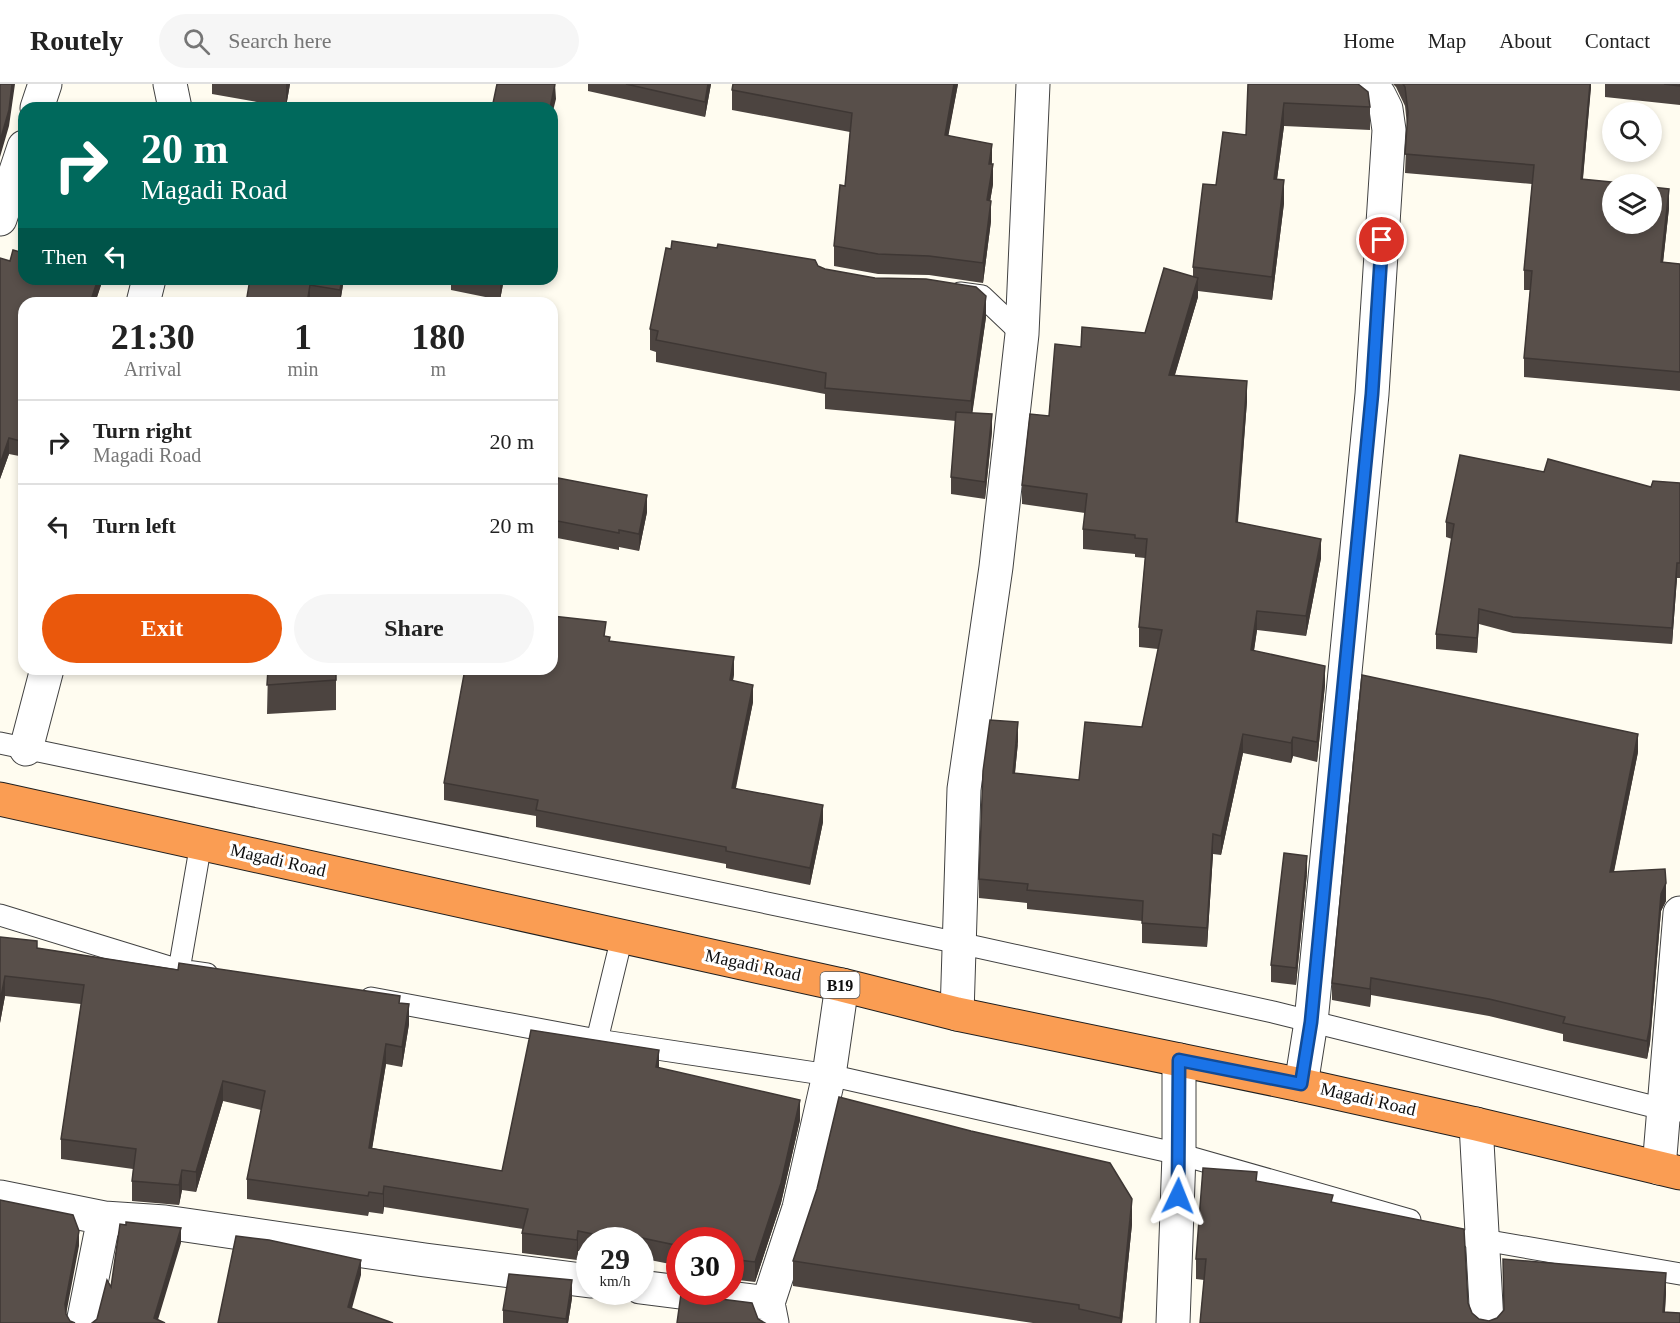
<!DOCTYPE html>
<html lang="en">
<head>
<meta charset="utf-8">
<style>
	:root { --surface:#fff; --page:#f6f6f6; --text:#222; --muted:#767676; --line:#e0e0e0; --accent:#ea580c }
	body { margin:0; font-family:"Times New Roman",serif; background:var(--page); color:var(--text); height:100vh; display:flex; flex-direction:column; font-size:22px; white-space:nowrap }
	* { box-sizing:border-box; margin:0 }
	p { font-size:20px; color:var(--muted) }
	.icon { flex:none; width:33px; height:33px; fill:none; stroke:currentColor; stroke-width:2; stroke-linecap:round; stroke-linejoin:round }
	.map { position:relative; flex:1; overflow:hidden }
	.details { position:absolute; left:18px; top:213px; width:540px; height:378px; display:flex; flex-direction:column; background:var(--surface); border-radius:18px; box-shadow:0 3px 9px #0003 }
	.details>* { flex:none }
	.guide { position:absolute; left:18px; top:18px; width:540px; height:183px; border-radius:18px; box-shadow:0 3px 9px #0003; background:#00695c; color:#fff; overflow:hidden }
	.fabs { position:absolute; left:1602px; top:18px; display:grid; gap:12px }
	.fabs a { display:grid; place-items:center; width:60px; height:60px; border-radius:50%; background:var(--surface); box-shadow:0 3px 9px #0003; font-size:30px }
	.speed { position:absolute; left:576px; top:1143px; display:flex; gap:12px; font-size:30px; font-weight:700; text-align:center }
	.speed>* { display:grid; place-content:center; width:78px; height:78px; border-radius:50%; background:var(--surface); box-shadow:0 3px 9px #0003; line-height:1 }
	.speed small { font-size:15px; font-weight:400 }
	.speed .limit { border:9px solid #d22; background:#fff; color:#111 }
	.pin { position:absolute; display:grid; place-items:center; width:51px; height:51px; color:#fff; margin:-26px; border:3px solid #fff; border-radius:50%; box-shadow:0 2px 6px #0007 }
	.me { position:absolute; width:66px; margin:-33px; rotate:2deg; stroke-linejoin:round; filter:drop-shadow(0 0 4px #0008) }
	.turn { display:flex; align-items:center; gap:21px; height:126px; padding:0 24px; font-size:27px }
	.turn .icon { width:78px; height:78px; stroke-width:2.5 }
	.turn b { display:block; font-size:42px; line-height:51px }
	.then { display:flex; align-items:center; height:57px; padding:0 24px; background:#0003; gap:12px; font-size:22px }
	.eta { display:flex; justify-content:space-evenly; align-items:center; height:102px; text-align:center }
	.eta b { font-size:36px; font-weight:700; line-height:42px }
	.button { display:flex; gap:12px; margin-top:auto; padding:12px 24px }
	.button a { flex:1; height:69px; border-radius:36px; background:var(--accent); color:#fff; font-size:24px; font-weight:700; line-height:69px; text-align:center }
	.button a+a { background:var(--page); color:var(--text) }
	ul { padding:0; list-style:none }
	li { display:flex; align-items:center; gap:18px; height:84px; padding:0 24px; border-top:2px solid var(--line) }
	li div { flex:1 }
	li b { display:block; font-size:22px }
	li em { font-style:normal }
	header { display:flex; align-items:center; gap:36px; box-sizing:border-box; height:84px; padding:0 30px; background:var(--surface); border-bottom:2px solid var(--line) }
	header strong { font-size:28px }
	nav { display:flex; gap:33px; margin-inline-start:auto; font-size:21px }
	.search { width:420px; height:54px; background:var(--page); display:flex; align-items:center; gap:15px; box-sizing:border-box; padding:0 21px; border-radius:33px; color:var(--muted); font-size:22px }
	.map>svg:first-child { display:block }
</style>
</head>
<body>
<header>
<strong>Routely</strong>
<div class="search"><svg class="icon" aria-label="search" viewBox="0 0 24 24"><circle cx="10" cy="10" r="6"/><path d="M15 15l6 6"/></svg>Search here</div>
<nav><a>Home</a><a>Map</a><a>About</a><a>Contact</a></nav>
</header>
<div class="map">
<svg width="1680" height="1239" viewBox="0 0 1680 1239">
	<rect width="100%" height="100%" fill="#fffcf0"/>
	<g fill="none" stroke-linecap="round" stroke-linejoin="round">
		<defs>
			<path id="lane" d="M 960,209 L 982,212 L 1022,250
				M 0,659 L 959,859 L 1273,928 L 1675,1028
				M 0,831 L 179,886 L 207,890
				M 179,886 L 201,759
				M 371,914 L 597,956 L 829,991 L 1179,1070 L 1410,1136
				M 597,956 L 622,853
				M 1472,1154 L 1680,1190"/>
			<path id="street" d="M 170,0 L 175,24
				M 37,24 L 45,0
				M 0,135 L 24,63
				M 143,219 L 149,195
				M 26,665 L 47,585
				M 957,930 L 964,705 L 996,483 L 1022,250 L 1033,0
				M 1301,1001 L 1311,938 L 1372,310 L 1389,46 L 1386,25 L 1379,11 L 1351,0
				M 1476,1040 L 1487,1239
				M 1659,1084 L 1680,829
				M 0,1113 L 104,1134 L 165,1138 L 425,1176 L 590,1197
				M 640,1203 L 768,1219
				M 83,1239 L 104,1134
				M 772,1239 L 768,1219 L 799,1124 L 829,991 L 842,901
				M 1173,1239 L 1179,1070 L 1179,976"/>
			<path id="highway" d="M 0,715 L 842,901 L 957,930 L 1301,1001 L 1476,1040 L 1680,1089"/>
		</defs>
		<use href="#lane" stroke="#424242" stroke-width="23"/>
		<use href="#street" stroke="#424242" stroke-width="35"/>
		<use href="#highway" stroke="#202020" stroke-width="35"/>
		<use href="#lane" stroke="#fff" stroke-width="21"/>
		<use href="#street" stroke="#fff" stroke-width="33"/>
		<use href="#highway" stroke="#fa9d53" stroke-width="33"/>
	</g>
	<path fill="#4c4440" d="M 212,0 L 290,0 L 286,23 L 212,10 Z
		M 588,0 L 711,0 L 705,33 L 588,7 Z
		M 958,0 L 948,51 L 992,80 L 993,100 L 990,117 L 991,137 L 983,199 L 929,191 L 878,190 L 834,182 L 834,162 L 845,102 L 850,48 L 732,26 L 732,6 Z
		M 1248,0 L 1370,23 L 1370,46 L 1284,42 L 1277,95 L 1284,119 L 1272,216 L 1198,207 L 1198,213 L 1175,291 L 1247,317 L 1238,438 L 1321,474 L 1306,552 L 1257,546 L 1254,567 L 1325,601 L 1317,678 L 1293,672 L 1291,679 L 1243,669 L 1221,771 L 1213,770 L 1207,863 L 1142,859 L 1142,837 L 1027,825 L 1027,819 L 979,814 L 979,795 L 1018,658 L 1015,689 L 1079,696 L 1142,643 L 1158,565 L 1139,563 L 1139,543 L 1145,474 L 1135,473 L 1135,470 L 1083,465 L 1083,445 L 1085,429 L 1022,420 L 1022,401 L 1049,332 L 1081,263 L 1145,249 L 1193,192 L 1193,183 L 1216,101 L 1246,51 Z
		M 1393,0 L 1591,0 L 1583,95 L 1669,124 L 1663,178 L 1680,180 L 1680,307 L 1524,293 L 1524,274 L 1530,206 L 1524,206 L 1524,186 L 1532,100 L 1405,89 L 1407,41 L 1405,22 L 1396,3 Z
		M 1605,0 L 1680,0 L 1680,21 L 1605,13 Z
		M 671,165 L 818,182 L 825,185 L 986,233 L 972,329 L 992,347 L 985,415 L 951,410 L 951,393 L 956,337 L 825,325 L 825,310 L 656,278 L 656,268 L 650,266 L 650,245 Z
		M 0,174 L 24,195 L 103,195 L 95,219 L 24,219 L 24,373 L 9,370 L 0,395 Z
		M 244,195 L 344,195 L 340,219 L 326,219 L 310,216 L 250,196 Z
		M 451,195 L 504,195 L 500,216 L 451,206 Z
		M 1544,388 L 1651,403 L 1680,399 L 1680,494 L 1677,494 L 1672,560 L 1513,549 L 1479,540 L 1477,569 L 1436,565 L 1436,550 L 1452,455 L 1446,453 L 1446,438 Z
		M 552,425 L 647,428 L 639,467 L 619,463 L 619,466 L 552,453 Z
		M 606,552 L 610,557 L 734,590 L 733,597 L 753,618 L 736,704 L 823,738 L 810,801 L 726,784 L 726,780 L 536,743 L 536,732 L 444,716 L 444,699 Z
		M 268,585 L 336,585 L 336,626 L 267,630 Z
		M 1638,668 L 1614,788 L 1666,817 L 1661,827 L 1650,959 L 1647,975 L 1563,957 L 1563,950 L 1489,932 L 1371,911 L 1370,923 L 1332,916 L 1332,899 Z
		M 1307,789 L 1296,901 L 1271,898 L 1271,881 Z
		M 0,853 L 37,864 L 400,919 L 409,940 L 402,983 L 386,980 L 372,1064 L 502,1087 L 659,984 L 800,1036 L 781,1119 L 755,1198 L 730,1195 L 730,1156 L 680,1156 L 680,1182 L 640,1174 L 640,1156 L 590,1156 L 590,1169 L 578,1167 L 577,1176 L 522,1169 L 522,1149 L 523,1145 L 384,1123 L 383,1130 L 369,1128 L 368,1132 L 247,1115 L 247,1095 L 261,1026 L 223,1017 L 196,1108 L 182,1106 L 179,1121 L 132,1117 L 132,1097 L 133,1085 L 61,1075 L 61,1055 L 81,920 L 5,912 L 0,939 Z
		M 1257,1097 L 1333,1118 L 1468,1219 L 1472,1229 L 1479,1235 L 1489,1237 L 1666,1209 L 1665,1228 L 1680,1239 L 1200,1239 L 1204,1196 L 1196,1195 L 1196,1175 Z
		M 1132,1140 L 1122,1239 L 1033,1239 L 793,1202 L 793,1177 Z
		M 572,1214 L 568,1239 L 503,1239 L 503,1226 Z"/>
	<path fill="#3e3734" d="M 12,0 L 15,0 L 9,42 L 0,73 L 0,57 Z
		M 286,0 L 290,0 L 286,23 Z
		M 555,0 L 556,15 L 552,31 L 552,24 L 550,24 Z
		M 708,0 L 711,0 L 705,33 L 705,18 Z
		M 954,0 L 958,0 L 945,70 L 945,51 Z
		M 1590,0 L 1591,0 L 1591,4 L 1581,114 L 1581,95 Z
		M 1284,19 L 1284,42 L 1274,118 L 1274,95 Z
		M 992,60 L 992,79 L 989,100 L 989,80 Z
		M 993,80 L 993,100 L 987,136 L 987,116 Z
		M 1284,96 L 1284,119 L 1272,216 L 1272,193 Z
		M 1669,105 L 1669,124 L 1661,197 L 1661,178 Z
		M 991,117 L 991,137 L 983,199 L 983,179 Z
		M 1198,194 L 1198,213 L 1169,310 L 1169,291 Z
		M 98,195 L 103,195 L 95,219 L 90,219 Z
		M 342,195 L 344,195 L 340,219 L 340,206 Z
		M 501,195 L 504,195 L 500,216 L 500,199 Z
		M 310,201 L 310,216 L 309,219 L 307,219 Z
		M 986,212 L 986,233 L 971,339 L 971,317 Z
		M 1247,297 L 1247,317 L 1236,457 L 1236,438 Z
		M 992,330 L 992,347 L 985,415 L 985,398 Z
		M 9,354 L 9,370 L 0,395 L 0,380 Z
		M 647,411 L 647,428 L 639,467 L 639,450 Z
		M 1321,455 L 1321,474 L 1306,552 L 1306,532 Z
		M 1677,479 L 1677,494 L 1672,560 L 1672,544 Z
		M 1479,525 L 1479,540 L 1477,569 L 1477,554 Z
		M 1257,527 L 1257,546 L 1251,585 L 1251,566 Z
		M 734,573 L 734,590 L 730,613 L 730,596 Z
		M 1325,582 L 1325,601 L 1317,678 L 1317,658 Z
		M 753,601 L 753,618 L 732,720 L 732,704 Z
		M 1018,638 L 1018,658 L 1013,708 L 1013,689 Z
		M 1243,650 L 1243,669 L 1221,771 L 1221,752 Z
		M 1638,650 L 1638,668 L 1610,806 L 1610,788 Z
		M 1293,653 L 1293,672 L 1291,679 L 1291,659 Z
		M 823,721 L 823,738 L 810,801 L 810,784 Z
		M 1213,750 L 1213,770 L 1207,863 L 1207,844 Z
		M 1307,772 L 1307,789 L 1296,901 L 1296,884 Z
		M 1666,799 L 1666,817 L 1661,827 L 1650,959 L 1647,975 L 1647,957 L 1661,810 Z
		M 5,892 L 5,912 L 0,939 L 0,918 Z
		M 1371,894 L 1371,911 L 1370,923 L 1370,905 Z
		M 409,920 L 409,940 L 402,983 L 402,963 Z
		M 386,960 L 386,980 L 369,1084 L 369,1064 Z
		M 659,966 L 659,987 L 656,983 Z
		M 223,997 L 223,1017 L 196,1108 L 196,1088 Z
		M 800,1016 L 800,1036 L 781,1119 L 755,1198 L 755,1178 Z
		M 182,1086 L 182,1106 L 179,1121 L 179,1101 Z
		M 384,1102 L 384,1123 L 383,1130 L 383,1110 Z
		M 1132,1115 L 1132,1140 L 1122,1239 L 1120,1239 Z
		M 181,1144 L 181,1159 L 157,1239 L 154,1234 Z
		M 79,1147 L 79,1162 L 65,1236 L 65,1220 Z
		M 578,1147 L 578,1167 L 577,1176 L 577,1156 Z
		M 361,1176 L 361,1191 L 348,1239 L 348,1223 Z
		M 1666,1189 L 1666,1209 L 1664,1239 L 1663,1228 Z
		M 572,1196 L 572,1214 L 568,1239 L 566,1239 Z"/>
	<path fill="#584f4a" stroke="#3e3734" stroke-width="1.5" d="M 0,0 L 12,0 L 9,26 L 0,57 Z
		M 497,0 L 555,0 L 550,24 L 492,24 Z
		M 626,0 L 708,0 L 705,18 Z
		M 733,0 L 954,0 L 945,51 L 992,60 L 989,80 L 993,80 L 987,116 L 991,117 L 983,179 L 929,172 L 878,170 L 834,162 L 840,101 L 845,102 L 852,29 L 732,6 Z
		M 1248,0 L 1358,0 L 1368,8 L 1370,23 L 1284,19 L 1274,95 L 1284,96 L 1272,193 L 1193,183 L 1203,100 L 1216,101 L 1223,48 L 1246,51 Z
		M 1403,0 L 1590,0 L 1581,95 L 1632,100 L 1612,100 L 1612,140 L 1652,140 L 1652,103 L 1669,105 L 1661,178 L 1680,180 L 1680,288 L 1524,274 L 1532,187 L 1524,186 L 1534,81 L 1405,70 L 1408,28 L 1405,3 Z
		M 1664,0 L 1680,0 L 1680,2 Z
		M 672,157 L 717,164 L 718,160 L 815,176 L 818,182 L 825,185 L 875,194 L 926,195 L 976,203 L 986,212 L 971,317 L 825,304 L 826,289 L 656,256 L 658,247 L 650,245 L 666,164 L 671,165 Z
		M 13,166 L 24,169 L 24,195 L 98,195 L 90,219 L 24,219 L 24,358 L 9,354 L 0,380 L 0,174 L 10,177 Z
		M 1164,184 L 1198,194 L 1169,291 L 1247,297 L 1236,438 L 1321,455 L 1306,532 L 1257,527 L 1251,566 L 1325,582 L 1317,658 L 1293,653 L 1291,659 L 1243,650 L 1221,752 L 1213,750 L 1207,844 L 1142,839 L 1143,817 L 1027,806 L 1028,800 L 979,795 L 983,687 L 990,636 L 1018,638 L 1013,689 L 1079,696 L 1085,638 L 1142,643 L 1162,546 L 1139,543 L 1147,455 L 1135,454 L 1135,451 L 1083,445 L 1087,410 L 1022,401 L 1030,330 L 1049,332 L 1055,260 L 1081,263 L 1082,243 L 1145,249 Z
		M 250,195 L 342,195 L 340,206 L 310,201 L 307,219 L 246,219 Z
		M 482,195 L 501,195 L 500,199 Z
		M 956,328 L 992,330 L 985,398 L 951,393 Z
		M 1460,371 L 1544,388 L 1548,375 L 1651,403 L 1653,397 L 1680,399 L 1680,479 L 1677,479 L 1672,544 L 1513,533 L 1479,525 L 1477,554 L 1436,550 L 1454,440 L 1446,438 Z
		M 558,394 L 647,411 L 639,450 L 619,446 L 619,449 L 552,436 L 552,425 Z
		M 552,532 L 606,538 L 604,552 L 610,553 L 609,557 L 734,573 L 730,596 L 753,601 L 732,704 L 823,721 L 810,784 L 726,767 L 726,763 L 536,726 L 538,716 L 444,699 L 465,585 L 552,585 Z
		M 268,585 L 336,585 L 336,596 L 267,601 Z
		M 1362,591 L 1638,650 L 1610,788 L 1665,785 L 1666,799 L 1661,810 L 1650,942 L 1647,957 L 1563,939 L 1565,933 L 1489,915 L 1371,894 L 1370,905 L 1332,899 Z
		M 1284,769 L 1307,772 L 1296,884 L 1271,881 Z
		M 0,853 L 37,857 L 37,864 L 178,886 L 179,879 L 400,912 L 399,919 L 409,920 L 402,963 L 386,960 L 369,1064 L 502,1087 L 531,946 L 659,966 L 656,983 L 800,1016 L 781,1099 L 755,1178 L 730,1175 L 730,1156 L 680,1156 L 680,1162 L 623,1150 L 622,1156 L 578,1147 L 577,1156 L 522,1149 L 528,1125 L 384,1102 L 383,1110 L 369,1108 L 368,1112 L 247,1095 L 265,1007 L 223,997 L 196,1088 L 182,1086 L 179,1101 L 132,1097 L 136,1065 L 61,1055 L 84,901 L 5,892 L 0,918 Z
		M 839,1013 L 971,1047 L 1110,1079 L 1132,1115 L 1120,1234 L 1079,1225 L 1079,1221 L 793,1177 L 817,1105 Z
		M 1203,1084 L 1257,1088 L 1256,1097 L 1333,1111 L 1331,1118 L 1464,1145 L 1468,1219 L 1472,1229 L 1479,1235 L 1489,1237 L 1497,1234 L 1504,1226 L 1503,1175 L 1666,1189 L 1663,1228 L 1680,1229 L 1680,1239 L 1200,1239 L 1206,1175 L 1196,1175 Z
		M 0,1116 L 73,1131 L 79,1147 L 65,1220 L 66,1230 L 70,1237 L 75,1239 L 0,1239 Z
		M 126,1138 L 181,1144 L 154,1234 L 165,1239 L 92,1239 L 97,1235 L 107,1196 L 111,1203 L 120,1140 L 126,1141 Z
		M 236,1152 L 269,1156 L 361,1176 L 348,1223 L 393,1239 L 218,1239 Z
		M 509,1190 L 572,1196 L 566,1235 L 503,1226 Z
		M 681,1210 L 752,1219 L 758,1235 L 765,1239 L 677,1239 Z"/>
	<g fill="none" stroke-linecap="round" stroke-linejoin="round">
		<defs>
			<path id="route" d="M 1178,1112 L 1179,976 L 1301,1000 L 1311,938 L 1372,310 L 1382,156"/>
		</defs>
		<use href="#route" stroke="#114b97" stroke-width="15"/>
		<use href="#route" stroke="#1a73e8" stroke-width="10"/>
	</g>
	<g text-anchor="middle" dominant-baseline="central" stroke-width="6" stroke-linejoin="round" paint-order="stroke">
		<rect fill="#fff" stroke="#575757" stroke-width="1.5" x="820.5" y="888" width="39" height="26" rx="4.5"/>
		<g font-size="16" font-weight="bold" fill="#0f0f0f">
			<text x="840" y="901">B19</text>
		</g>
		<g font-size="18" fill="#0f0f0f" stroke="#fff">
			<text transform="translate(278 776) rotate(13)">Magadi Road</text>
			<text transform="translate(753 881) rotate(12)">Magadi Road</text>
			<text transform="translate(1368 1015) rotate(13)">Magadi Road</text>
		</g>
	</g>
</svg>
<div class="fabs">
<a><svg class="icon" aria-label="search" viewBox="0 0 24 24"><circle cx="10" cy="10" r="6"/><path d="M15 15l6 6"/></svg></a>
<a><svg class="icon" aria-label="layers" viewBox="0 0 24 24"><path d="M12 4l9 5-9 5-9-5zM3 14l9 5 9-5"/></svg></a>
</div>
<div class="speed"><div>29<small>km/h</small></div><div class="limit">30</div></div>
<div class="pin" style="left:1382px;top:156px;background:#d93025"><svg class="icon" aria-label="arrive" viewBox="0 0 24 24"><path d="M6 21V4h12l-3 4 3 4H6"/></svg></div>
<svg class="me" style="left:1178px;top:1112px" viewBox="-20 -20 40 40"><path d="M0-17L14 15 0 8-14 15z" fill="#1a73e8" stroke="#fff" stroke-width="4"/></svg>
<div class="guide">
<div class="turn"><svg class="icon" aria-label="right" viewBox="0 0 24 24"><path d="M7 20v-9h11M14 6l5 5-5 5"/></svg><div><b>20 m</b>Magadi Road</div></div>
<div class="then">Then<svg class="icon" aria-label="left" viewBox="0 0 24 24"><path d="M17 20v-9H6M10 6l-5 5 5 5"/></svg></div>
</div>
<section class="details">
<div class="eta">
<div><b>21:30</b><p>Arrival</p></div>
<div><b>1</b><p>min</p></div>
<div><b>180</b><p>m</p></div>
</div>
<ul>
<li><svg class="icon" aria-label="right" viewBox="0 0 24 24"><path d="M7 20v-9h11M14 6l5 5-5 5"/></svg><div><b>Turn right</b><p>Magadi Road</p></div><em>20 m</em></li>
<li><svg class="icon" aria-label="left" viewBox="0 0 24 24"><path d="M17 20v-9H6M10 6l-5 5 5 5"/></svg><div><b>Turn left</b></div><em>20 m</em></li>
</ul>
<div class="button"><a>Exit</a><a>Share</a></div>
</section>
</div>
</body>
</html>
